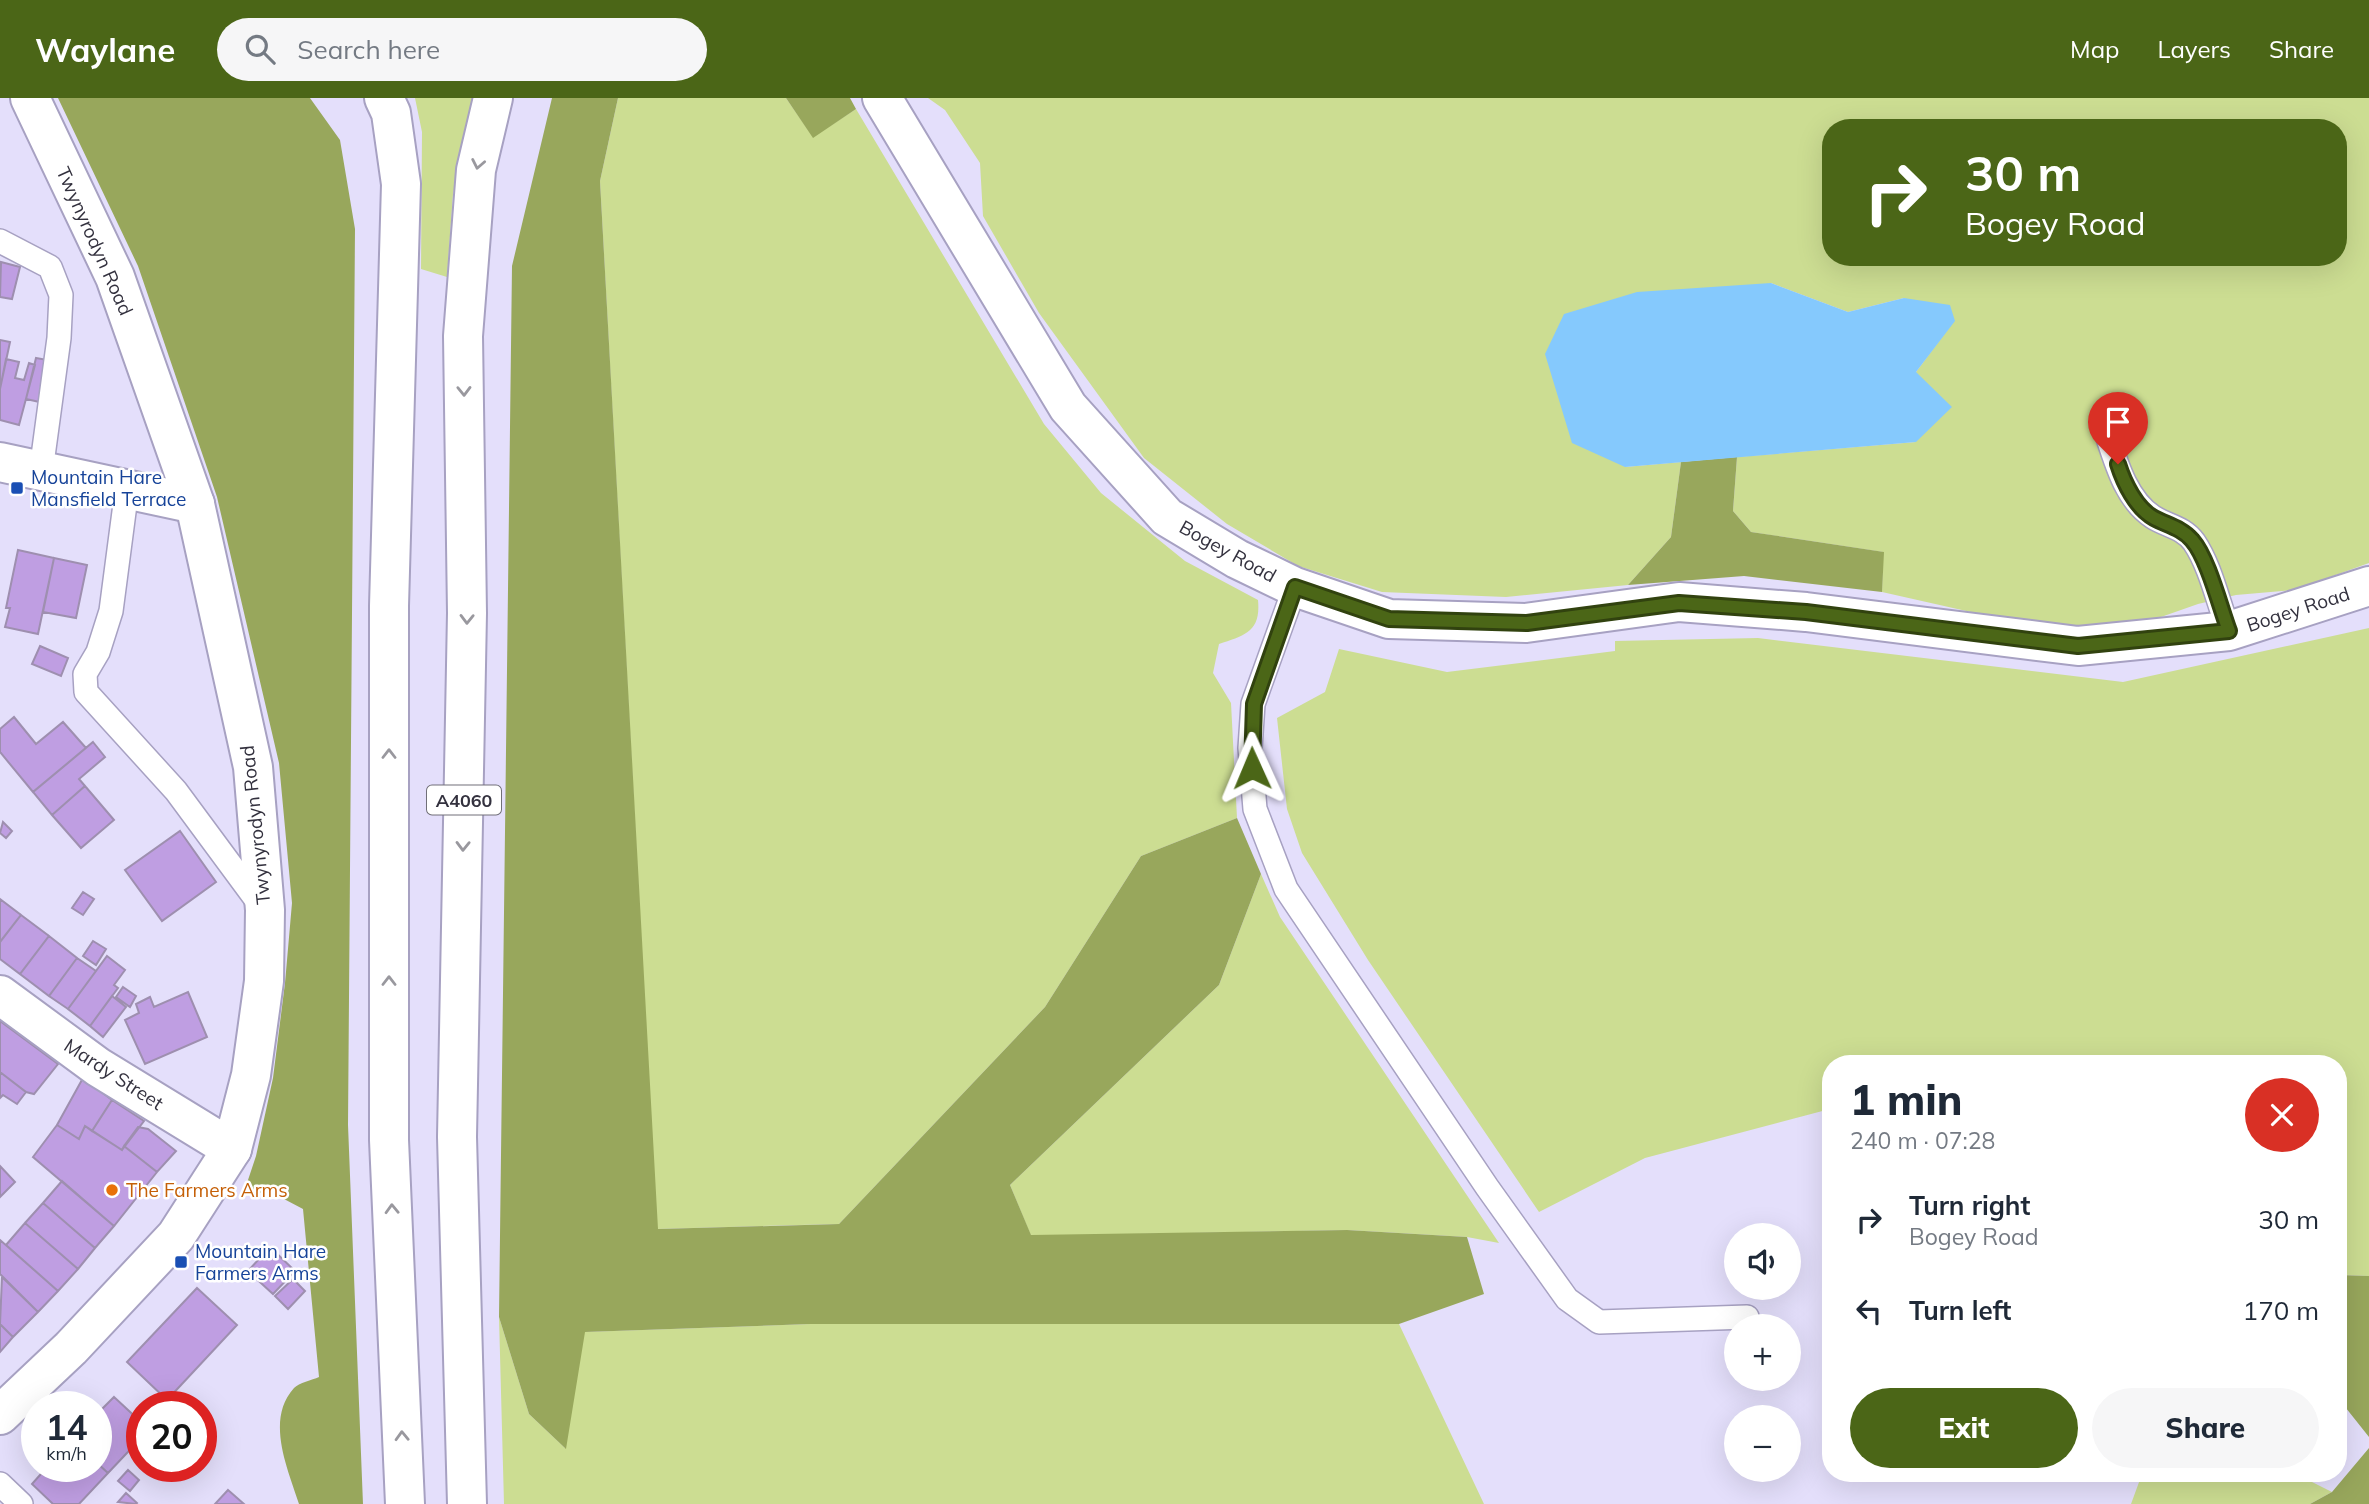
<!DOCTYPE html>
<html lang="en">
<head>
<meta charset="utf-8">
<style>
	:root { --surface:#fff; --page:#f6f6f7; --text:#1f2937; --muted:#747a83; --accent:#4b6617 }
	body { margin:0; font-family:Mulish,sans-serif; background:var(--page); color:var(--text); height:100vh; display:flex; flex-direction:column; font-size:26px; white-space:nowrap }
	* { box-sizing:border-box; margin:0 }
	p { font-size:23px; color:var(--muted) }
	.icon { flex:none; width:38px; height:38px; fill:none; stroke:currentColor; stroke-width:2; stroke-linecap:round; stroke-linejoin:round }
	.map { position:relative; flex:1; overflow:hidden }
	.drawer { position:absolute; left:1822px; top:957px; width:525px; height:427px; display:flex; flex-direction:column; background:var(--surface); border-radius:28px; box-shadow:0 7px 28px #0002 }
	.drawer>* { flex:none }
	.guide { position:absolute; left:1822px; top:21px; width:525px; height:147px; border-radius:28px; box-shadow:0 7px 28px #0002; background:#4b6617; color:#fff; overflow:hidden }
	.buttons { position:absolute; left:1724px; top:1125px; display:grid; gap:14px }
	.buttons a { display:grid; place-items:center; width:77px; height:77px; border-radius:50%; background:var(--surface); box-shadow:0 7px 28px #0002; font-size:35px }
	.speed { position:absolute; left:21px; top:1293px; display:flex; gap:14px; font-size:35px; font-weight:700; text-align:center }
	.speed>* { display:grid; place-content:center; width:91px; height:91px; border-radius:50%; background:var(--surface); box-shadow:0 7px 28px #0002; line-height:1 }
	.speed small { font-size:18px; font-weight:400 }
	.speed .limit { border:10px solid #d22; background:#fff; color:#111 }
	.pin { position:absolute; display:grid; place-items:center; width:60px; height:60px; color:#fff; margin:-72px -30px; border-radius:50% 50% 50% 0; rotate:-45deg; box-shadow:0 0 7px #0007 }
	.pin .icon { rotate:45deg }
	.me { position:absolute; width:77px; margin:-38px; rotate:359deg; stroke-linejoin:round; filter:drop-shadow(0 0 5px #0008) }
	.turn { display:flex; align-items:center; gap:24px; height:147px; padding:0 28px; font-size:32px }
	.turn .icon { width:91px; height:91px; stroke-width:2.5 }
	.turn b { display:block; font-size:49px; line-height:60px }
	.round { display:grid; place-items:center; flex:none; width:74px; height:74px; border-radius:37px; background:var(--page) }
	.headline { display:flex; align-items:center; justify-content:space-between; height:119px; padding:0 28px }
	h1 { font-size:42px; font-weight:800; line-height:52px }
	.cta { display:flex; gap:14px; margin-top:auto; padding:14px 28px }
	.cta a { flex:1; height:80px; border-radius:42px; background:var(--accent); color:#fff; font-size:28px; font-weight:800; line-height:80px; text-align:center }
	.cta a+a { background:var(--page); color:var(--text) }
	ul { padding:0; list-style:none }
	li { display:flex; align-items:center; gap:21px; height:91px; padding:0 28px }
	li div { flex:1 }
	li b { display:block; font-size:26px }
	li em { font-style:normal }
	header { display:flex; align-items:center; gap:42px; box-sizing:border-box; height:98px; padding:0 35px; background:var(--accent); color:#fff }
	header strong { font-size:33px }
	nav { display:flex; gap:38px; margin-inline-start:auto; font-size:24px }
	.search { width:490px; height:63px; background:var(--page); display:flex; align-items:center; gap:18px; box-sizing:border-box; padding:0 24px; border-radius:38px; color:var(--muted); font-size:26px }
	.map>svg:first-child { display:block }
</style>
</head>
<body>
<header>
<strong>Waylane</strong>
<div class="search"><svg class="icon" aria-label="search" viewBox="0 0 24 24"><circle cx="10" cy="10" r="6"/><path d="M15 15l6 6"/></svg>Search here</div>
<nav><a>Map</a><a>Layers</a><a>Share</a></nav>
</header>
<div class="map">
<svg width="2369" height="1406" viewBox="0 0 2369 1406">
	<rect width="100%" height="100%" fill="#e4dffb"/>
	<path fill="#ccdd92" fill-rule="evenodd" d="M 415,0 L 474,0 L 453,96 L 447,179 L 421,171 L 422,34 Z
		M 618,0 L 786,0 L 813,39 L 856,11 L 1044,326 L 1101,395 L 1185,463 L 1258,502 C 1261,534 1245,537 1219,546 L 1213,575 L 1231,605 L 1237,720 L 1141,758 L 1045,909 L 839,1126 L 657,1131 L 600,83 Z
		M 928,0 L 2369,0 L 2369,465 L 2294,492 L 2236,497 L 2198,506 L 2124,532 L 2064,535 L 1882,494 L 1883,454 L 1751,434 L 1733,413 L 1737,359 L 1916,344 L 1916,274 L 1954,223 L 1904,200 L 1848,214 L 1771,185 L 1625,369 L 1681,364 L 1671,439 L 1628,487 L 1506,499 L 1382,494 L 1298,468 L 1227,426 L 1144,360 L 1039,215 L 983,118 L 980,65 L 945,12 ZM 1830,30 L 2338,30 L 2338,159 L 1830,159 Z
		M 2369,530 L 2369,1178 L 2338,1177 L 2338,966 L 1830,966 L 1830,1011 L 1645,1060 L 1539,1114 L 1368,862 L 1302,755 L 1287,711 L 1277,620 L 1325,594 L 1339,551 L 1447,574 L 1615,553 L 1615,543 L 1758,540 L 2123,584 Z
		M 1261,776 L 1280,819 L 1499,1145 L 1467,1139 L 1347,1132 L 1031,1138 L 1010,1087 L 1219,887 Z
		M 499,1219 L 529,1316 L 565,1350 L 584,1234 L 810,1226 L 1399,1226 L 1484,1406 L 504,1406 Z
		M 2142,1376 L 2296,1376 L 2332,1394 L 2310,1406 L 2131,1406 Z"/>
	<path fill="#98a75c" d="M 58,0 L 310,0 L 340,42 L 355,131 L 348,1027 L 363,1406 L 299,1406 C 288,1371 265,1322 294,1290 C 299,1285 312,1282 319,1279 L 303,1111 L 284,1101 L 245,1091 L 256,1058 L 273,980 L 285,885 L 292,805 L 279,665 L 217,399 L 138,168 Z
		M 552,0 L 618,0 L 600,83 L 658,1131 L 839,1126 L 1045,909 L 1141,758 L 1237,720 L 1261,776 L 1219,887 L 1010,1087 L 1031,1137 L 1347,1132 L 1467,1139 L 1484,1196 L 1399,1226 L 810,1226 L 585,1234 L 566,1351 L 529,1316 L 499,1219 L 512,168 Z
		M 786,0 L 850,0 L 856,11 L 813,40 Z
		M 1737,359 L 1733,413 L 1751,434 L 1884,454 L 1882,494 L 1744,478 L 1628,487 L 1671,439 L 1681,364 Z
		M 2338,1177 L 2369,1178 L 2369,1339 L 2338,1300 Z
		M 2369,1350 L 2369,1406 L 2310,1406 L 2332,1394 Z"/>
	<path fill="#85c9fd" d="M 1771,185 L 1848,214 L 1904,200 L 1950,207 L 1955,223 L 1916,274 L 1952,309 L 1916,344 L 1625,369 L 1572,345 L 1545,256 L 1564,216 L 1637,194 Z"/>
	<path fill="#bf9ee2" stroke="#9e8faf" stroke-width="2" d="M 1,164 L 20,169 L 12,201 L 0,199 Z
		M 0,242 L 10,244 L 0,291 Z
		M 36,260 L 53,263 L 44,305 L 26,301 Z
		M 6,261 L 19,264 L 15,280 L 24,282 L 29,265 L 35,267 L 19,327 L 0,322 L 0,291 Z
		M 18,452 L 54,460 L 38,536 L 5,529 L 10,510 L 6,510 Z
		M 54,460 L 87,467 L 76,520 L 43,514 Z
		M 40,548 L 68,560 L 61,578 L 32,566 Z
		M 14,619 L 36,646 L 63,624 L 86,650 L 33,694 L 0,654 L 0,631 Z
		M 93,644 L 105,659 L 79,681 L 85,688 L 52,717 L 33,694 Z
		M 85,688 L 114,722 L 81,750 L 52,717 Z
		M 3,724 L 12,733 L 6,740 L 0,735 Z
		M 180,733 L 216,784 L 162,823 L 125,772 Z
		M 83,794 L 94,801 L 83,817 L 72,810 Z
		M 0,801 L 21,817 L 0,844 Z
		M 21,817 L 49,838 L 20,876 L 0,861 L 0,844 Z
		M 49,838 L 77,860 L 49,898 L 20,876 Z
		M 93,843 L 106,851 L 96,867 L 83,858 Z
		M 107,858 L 125,872 L 114,887 L 118,890 L 90,928 L 68,911 Z
		M 77,860 L 96,873 L 68,911 L 49,898 Z
		M 123,889 L 136,898 L 130,909 L 116,899 Z
		M 188,894 L 207,939 L 145,966 L 125,922 L 139,915 L 136,906 L 150,899 L 154,909 Z
		M 112,898 L 126,909 L 103,939 L 90,928 Z
		M 0,923 L 58,966 L 34,996 L 26,994 L 0,974 Z
		M 0,974 L 26,994 L 17,1006 L 3,997 L 0,1000 Z
		M 83,980 L 112,1002 L 92,1033 L 85,1028 L 79,1041 L 57,1027 Z
		M 112,1002 L 144,1023 L 122,1052 L 92,1033 Z
		M 57,1027 L 79,1041 L 85,1028 L 122,1052 L 124,1048 L 157,1074 L 114,1128 L 33,1059 Z
		M 138,1029 L 148,1031 L 176,1053 L 157,1074 L 124,1048 Z
		M 0,1068 L 15,1084 L 0,1099 Z
		M 62,1083 L 114,1128 L 95,1150 L 43,1105 Z
		M 43,1105 L 95,1150 L 78,1171 L 25,1125 Z
		M 25,1125 L 78,1171 L 58,1193 L 6,1147 Z
		M 0,1142 L 58,1193 L 38,1214 L 0,1176 Z
		M 270,1149 L 295,1173 L 273,1196 L 248,1173 Z
		M 2,1179 L 38,1214 L 13,1239 L 0,1226 Z
		M 293,1181 L 305,1193 L 288,1211 L 275,1198 Z
		M 197,1190 L 237,1227 L 167,1302 L 127,1264 Z
		M 0,1226 L 13,1239 L 0,1254 Z
		M 114,1299 L 142,1325 L 142,1339 L 108,1375 L 96,1364 L 96,1317 Z
		M 96,1364 L 108,1375 L 79,1406 L 53,1406 L 32,1386 L 48,1368 L 96,1368 Z
		M 128,1372 L 139,1382 L 130,1393 L 118,1383 Z
		M 228,1392 L 244,1406 L 215,1406 Z
		M 126,1395 L 137,1405 L 136,1406 L 118,1404 Z"/>
	<g fill="none" stroke-linecap="round" stroke-linejoin="round">
		<defs>
			<path id="service" d="M 0,143 L 50,169 L 61,197 L 59,240 L 41,373
				M 2105,331 C 2115,361 2125,401 2153,419 C 2167,428 2183,429 2194,444 C 2211,469 2218,505 2229,533
				M 127,391 L 111,513 L 98,554 L 85,576 L 86,594 L 176,693 L 261,808
				M 1295,489 L 1253,606 L 1250,650 L 1255,711 L 1286,791 L 1487,1089 L 1567,1201 L 1599,1224 L 1747,1219
				M 0,1386 L 21,1406"/>
			<path id="minor" d="M 882,0 L 1068,309 L 1167,419 L 1237,461 L 1295,489 L 1389,521 L 1526,525 L 1679,504 L 1806,514 L 2078,548 L 2229,533 L 2369,488
				M 0,364 L 195,406
				M 0,897 L 98,969 L 232,1051"/>
			<path id="tertiary" d="M 0,1317 L 71,1250 L 176,1138 L 232,1051 L 251,977 L 264,883 L 265,812 L 253,669 L 195,406 L 115,179 L 30,0"/>
			<path id="trunk" d="M 384,0 L 391,15 L 401,86 L 389,508 L 389,1042 L 405,1406
				M 467,1406 L 457,1039 L 467,515 L 463,238 L 476,72 L 493,0"/>
		</defs>
		<use href="#service" stroke="#a7a1c2" stroke-width="26"/>
		<use href="#minor" stroke="#a7a1c2" stroke-width="42"/>
		<use href="#tertiary" stroke="#a7a1c2" stroke-width="42"/>
		<use href="#trunk" stroke="#a7a1c2" stroke-width="42"/>
		<use href="#service" stroke="#fff" stroke-width="23"/>
		<use href="#minor" stroke="#fff" stroke-width="38"/>
		<use href="#tertiary" stroke="#fff" stroke-width="38"/>
		<use href="#trunk" stroke="#fff" stroke-width="38"/>
	</g>
	<defs><path id="oneway-chevron" d="M-2-3.5L2.5 0L-2 3.5" fill="none" stroke-width="1.6" stroke-linecap="round" stroke-linejoin="round" transform="scale(1.75)"/></defs>
	<g stroke="#99989e">
		<use href="#oneway-chevron" transform="translate(478 66) rotate(101)"/>
		<use href="#oneway-chevron" transform="translate(464 293) rotate(89)"/>
		<use href="#oneway-chevron" transform="translate(467 521) rotate(91)"/>
		<use href="#oneway-chevron" transform="translate(389 656) rotate(-90)"/>
		<use href="#oneway-chevron" transform="translate(463 748) rotate(91)"/>
		<use href="#oneway-chevron" transform="translate(389 883) rotate(-90)"/>
		<use href="#oneway-chevron" transform="translate(392 1111) rotate(-92)"/>
		<use href="#oneway-chevron" transform="translate(402 1338) rotate(-92)"/>
	</g>
	<g fill="none" stroke-linecap="round" stroke-linejoin="round">
		<defs>
			<path id="route" d="M 1252,670 L 1254,606 L 1295,489 L 1389,521 L 1527,525 L 1679,505 L 1806,514 L 2078,548 L 2229,533 C 2220,509 2208,460 2192,442 C 2182,430 2167,427 2154,420 C 2136,410 2124,385 2118,366"/>
		</defs>
		<use href="#route" stroke="#31420f" stroke-width="18"/>
		<use href="#route" stroke="#4b6617" stroke-width="12"/>
	</g>
	<g fill="#1a4fb4" stroke="#fff" stroke-width="2.5">
		<rect x="10" y="383" width="14" height="14" rx="3.5"/>
		<rect x="174" y="1157" width="14" height="14" rx="3.5"/>
	</g>
	<circle fill="#e8710a" stroke="#fff" stroke-width="2.5" cx="112" cy="1092" r="7"/>
	<g text-anchor="middle" dominant-baseline="central" stroke-width="5" stroke-linejoin="round" paint-order="stroke">
		<rect fill="#fff" stroke="#706f78" stroke-width="2" x="427" y="687.5" width="74" height="29" rx="5"/>
		<g font-size="18" font-weight="bold" fill="#33313e">
			<text x="464" y="702">A4060</text>
		</g>
		<g font-size="19" fill="#33313e" stroke="#fff">
			<text transform="translate(95 143) rotate(66)">Twynyrodyn Road</text>
			<text transform="translate(1228 453) rotate(29)">Bogey Road</text>
			<text transform="translate(2298 511) rotate(-18)">Bogey Road</text>
			<text transform="translate(255 727) rotate(-96)">Twynyrodyn Road</text>
			<text transform="translate(114 976) rotate(33)">Mardy Street</text>
		</g>
		<g font-size="19" fill="#164399" stroke="#fff" text-anchor="start">
			<text x="31" y="379">Mountain Hare<tspan x="31" dy="22">Mansfield Terrace</tspan></text>
			<text x="195" y="1153">Mountain Hare<tspan x="195" dy="22">Farmers Arms</tspan></text>
		</g>
		<g font-size="19" fill="#c56008" stroke="#fff" text-anchor="start">
			<text x="126" y="1092">The Farmers Arms</text>
		</g>
	</g>
</svg>
<div class="buttons">
<a><svg class="icon" aria-label="sound" viewBox="0 0 24 24"><path d="M4 9h4l5-4v14l-5-4H4zM17 9q2 3 0 6"/></svg></a>
<a>+</a>
<a>−</a>
</div>
<div class="speed"><div>14<small>km/h</small></div><div class="limit">20</div></div>
<div class="pin" style="left:2118px;top:366px;background:#d93025"><svg class="icon" aria-label="arrive" viewBox="0 0 24 24"><path d="M6 21V4h12l-3 4 3 4H6"/></svg></div>
<svg class="me" style="left:1252px;top:670px" viewBox="-20 -20 40 40"><path d="M0-17L14 15 0 8-14 15z" fill="#4b6617" stroke="#fff" stroke-width="4"/></svg>
<div class="guide">
<div class="turn"><svg class="icon" aria-label="right" viewBox="0 0 24 24"><path d="M7 20v-9h11M14 6l5 5-5 5"/></svg><div><b>30 m</b>Bogey Road</div></div>
</div>
<section class="drawer">
<div class="headline"><div><h1>1 min</h1><p>240 m · 07:28</p></div><a class="round" style="background:#d93025;color:#fff"><svg class="icon" aria-label="close" viewBox="0 0 24 24"><path d="M6 6l12 12M18 6L6 18"/></svg></a></div>
<ul>
<li><svg class="icon" aria-label="right" viewBox="0 0 24 24"><path d="M7 20v-9h11M14 6l5 5-5 5"/></svg><div><b>Turn right</b><p>Bogey Road</p></div><em>30 m</em></li>
<li><svg class="icon" aria-label="left" viewBox="0 0 24 24"><path d="M17 20v-9H6M10 6l-5 5 5 5"/></svg><div><b>Turn left</b></div><em>170 m</em></li>
</ul>
<div class="cta"><a>Exit</a><a>Share</a></div>
</section>
</div>
</body>
</html>
